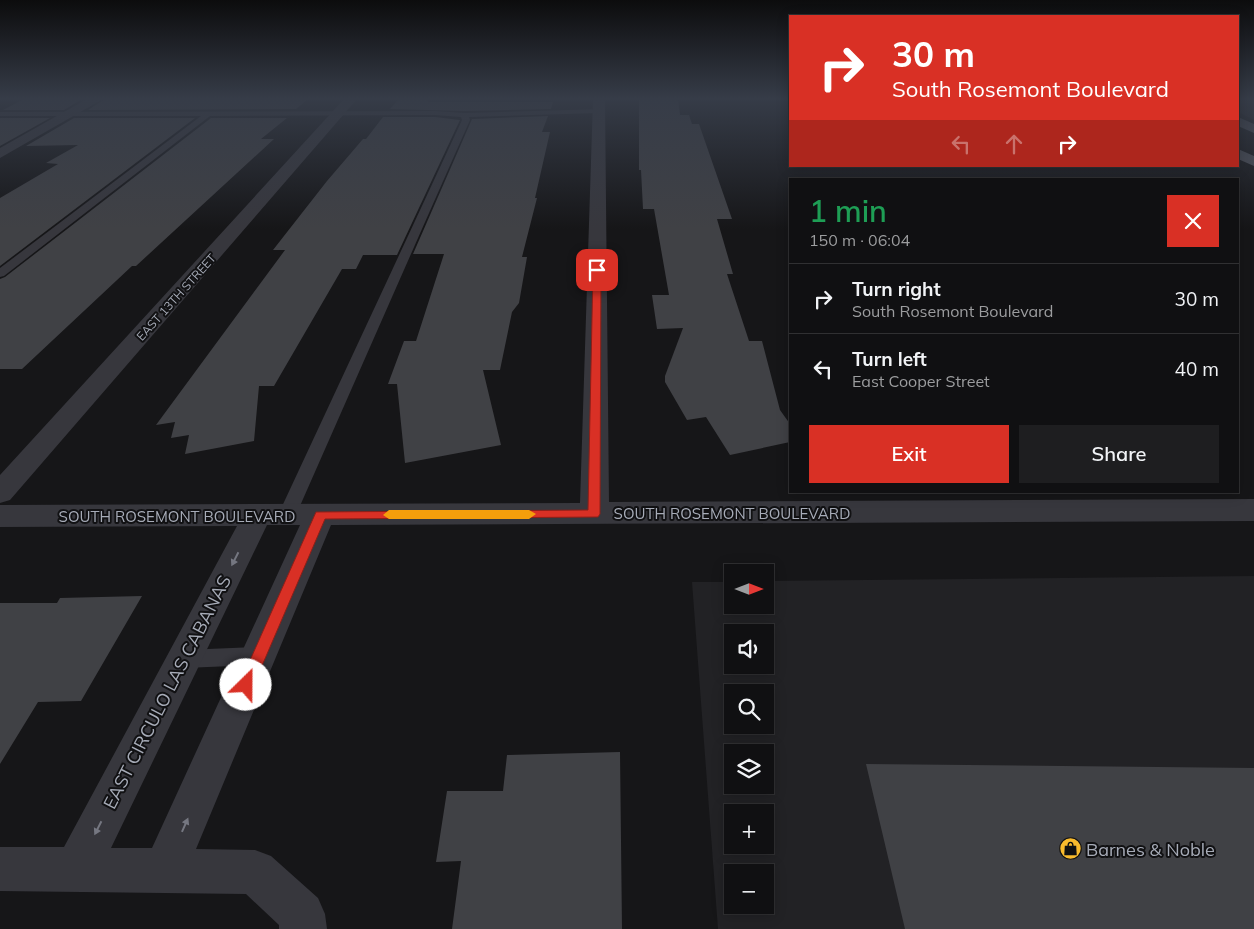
<!DOCTYPE html>
<html lang="en">
<head>
<meta charset="utf-8">
<style>
	:root { --surface:#101012; --page:#1e1e20; --text:#f1f3f6; --muted:#9c9d9f; --line:#303032; --accent:#d93025 }
	body { margin:0; font-family:Mulish,sans-serif; background:var(--page); color:var(--text); height:100vh; display:flex; flex-direction:column; font-size:19px; white-space:nowrap }
	* { box-sizing:border-box; margin:0 }
	p { font-size:16px; color:var(--muted) }
	.icon { flex:none; width:28px; height:28px; fill:none; stroke:currentColor; stroke-width:2; stroke-linecap:round; stroke-linejoin:round }
	.map { position:relative; flex:1; overflow:hidden }
	.sheet { position:absolute; left:789px; top:178px; width:450px; height:315px; display:flex; flex-direction:column; background:var(--surface); border-radius:0px; box-shadow:0 2px 12px #0003,0 0 0 1px var(--line) }
	.sheet>* { flex:none }
	.guide { position:absolute; left:789px; top:15px; width:450px; height:152px; border-radius:0px; box-shadow:0 2px 12px #0003,0 0 0 1px var(--line); background:#d93025; color:#fff; overflow:hidden }
	.needle { width:32px; rotate:90deg }
	.buttons { position:absolute; left:724px; top:564px; display:grid; gap:10px }
	.buttons a { display:grid; place-items:center; width:50px; height:50px; border-radius:0px; background:var(--surface); box-shadow:0 2px 12px #0003,0 0 0 1px var(--line); font-size:25px }
	.pin { position:absolute; display:grid; place-items:center; width:42px; height:42px; color:#fff; margin:-21px; border-radius:10px; box-shadow:0 2px 8px #0006 }
	.me { position:absolute; width:55px; margin:-28px; rotate:23deg; stroke-linejoin:round; filter:drop-shadow(0 0 4px #0008) }
	.turn { display:flex; align-items:center; gap:18px; height:105px; padding:0 20px; font-size:22px }
	.turn .icon { width:65px; height:65px; stroke-width:2.5 }
	.turn b { display:block; font-size:35px; line-height:42px }
	.lanes { display:flex; align-items:center; height:48px; padding:0 20px; background:#0003; justify-content:center; gap:25px; direction:ltr }
	.lanes .off { opacity:.35 }
	.round { display:grid; place-items:center; flex:none; width:52px; height:52px; border-radius:0px; background:var(--page) }
	.overview { display:flex; align-items:center; justify-content:space-between; height:85px; padding:0 20px }
	h1 { font-size:30px; font-weight:600; line-height:38px; color:#1e9e55 }
	.action { display:flex; gap:10px; margin-top:auto; padding:10px 20px }
	.action a { flex:1; height:58px; border-radius:0px; background:var(--accent); color:#fff; font-size:20px; font-weight:600; line-height:58px; text-align:center }
	.action a+a { background:var(--page); color:var(--text) }
	ul { padding:0; list-style:none }
	li { display:flex; align-items:center; gap:15px; height:70px; padding:0 20px; border-top:1px solid var(--line) }
	li div { flex:1 }
	li b { display:block; font-size:19px }
	li em { font-style:normal }
	.map>svg:first-child { display:block }
</style>
</head>
<body>
<div class="map">
<svg width="1254" height="929" viewBox="0 0 1254 929">
	<rect width="100%" height="100%" fill="#161618"/>
	<path fill="#222225" fill-rule="evenodd" d="M 1238,99 L 1254,99 L 1254,120 L 1238,112 Z
		M 1254,576 L 1254,929 L 718,929 L 692,582 L 732,582 L 732,605 L 765,605 L 765,581 ZM 732,632 L 765,632 L 765,665 L 732,665 ZM 732,692 L 765,692 L 765,725 L 732,725 ZM 732,752 L 765,752 L 765,785 L 732,785 ZM 732,812 L 765,812 L 765,845 L 732,845 ZM 732,872 L 765,872 L 765,905 L 732,905 Z"/>
	<path fill="#404145" d="M 24,99 L 82,99 L 64,110 L 3,110 Z
		M 105,99 L 308,99 L 296,109 L 88,110 Z
		M 399,99 L 429,99 L 428,102 L 553,102 L 551,109 L 464,111 L 390,109 Z
		M 639,99 L 678,99 L 680,115 L 689,115 L 692,124 L 699,124 L 732,219 L 717,219 L 733,274 L 727,274 L 749,341 L 762,341 L 780,410 L 790,424 L 790,442 L 730,455 L 706,417 L 687,420 L 665,382 L 665,376 L 683,328 L 657,329 L 652,295 L 669,295 L 654,209 L 643,209 L 641,170 L 639,170 Z
		M 548,116 L 542,132 L 550,132 L 535,198 L 537,198 L 522,257 L 527,257 L 519,303 L 512,312 L 500,370 L 483,370 L 501,445 L 405,463 L 397,384 L 388,384 L 404,341 L 416,341 L 444,254 L 413,254 L 472,119 Z
		M 383,117 L 435,117 L 460,120 L 397,255 L 363,255 L 356,269 L 342,269 L 274,386 L 259,386 L 254,441 L 185,454 L 189,435 L 171,438 L 175,422 L 156,425 L 285,250 L 273,250 L 327,181 L 363,139 L 366,139 Z
		M 0,118 L 50,118 L 0,146 Z
		M 74,118 L 195,118 L 0,266 L 0,198 L 58,164 L 46,163 L 78,145 L 26,146 Z
		M 211,118 L 287,118 L 261,139 L 274,139 L 136,266 L 132,266 L 22,369 L 0,369 L 0,279 L 5,277 Z
		M 142,596 L 81,701 L 38,702 L 0,764 L 0,603 L 57,603 L 60,598 Z
		M 620,752 L 622,929 L 452,929 L 461,861 L 436,862 L 447,791 L 503,791 L 507,755 Z
		M 866,764 L 1254,768 L 1254,929 L 905,929 Z"/>
	<g fill="none" stroke-linecap="round" stroke-linejoin="round">
		<path fill="#37373d" fill-rule="evenodd" d="M 602,109 L 602,113 L 599,113 L 469,117 L 470,120 L 296,515 L 293,519 L 287,521 L 281,519 L 278,515 L 462,120 L 461,117 L 435,115 L 210,116 L 4,276 L 0,277 L 0,268 L 201,116 L 0,116 L 0,112 L 435,111 L 464,113 Z
			M 259,647 L 266,650 L 270,656 L 266,662 L 259,665 L 184,668 L 177,665 L 173,659 L 177,653 L 184,650 Z"/>
		<path fill="#37373d" fill-rule="evenodd" d="M 87,99 L 103,99 L 0,158 L 0,148 Z
			M 344,99 L 357,99 L 10,500 L 0,503 L 0,475 Z
			M 593,99 L 605,99 L 609,502 L 1254,499 L 1254,521 L 331,525 L 196,849 L 255,850 L 271,856 L 318,898 L 325,914 L 327,929 L 279,929 L 279,925 L 246,894 L 0,891 L 0,847 L 64,847 L 237,526 L 0,527 L 0,505 L 580,503 ZM 267,525 L 300,525 L 152,848 L 111,848 Z"/>
		<path fill="#52545c" fill-rule="evenodd" d="M 1238,117 L 1254,124 L 1254,133 L 1238,126 Z
			M 1238,149 L 1254,156 L 1254,166 L 1238,159 Z"/>
	</g>
	<defs><path id="oneway-solid" d="M-6-.8H1V-3.2L6.5 0L1 3.2V.8H-6Z" transform="scale(1.25)"/></defs>
	<g fill="#757781">
		<use href="#oneway-solid" transform="translate(235 559) rotate(117)"/>
		<use href="#oneway-solid" transform="translate(185 825) rotate(-66)"/>
		<use href="#oneway-solid" transform="translate(98 828) rotate(117)"/>
	</g>
	<linearGradient id="sky" x2="0" y2="1"><stop stop-color="#0c0c0d"/><stop offset="0.43" stop-color="#363c48"/><stop offset="1" stop-color="#363c48" stop-opacity="0"/></linearGradient>
	<rect width="1254" height="229" fill="url(#sky)"/>
	<path fill="#d93025" stroke="#8d1f18" d="M 597,267 L 601,270 L 600,514 L 598,517 L 325,519 L 252,689 L 246,691 L 241,689 L 239,685 L 316,512 L 588,510 L 593,270 Z"/>
	<path fill="#f59e0b" d="M 389,510 L 529,510 L 536,514 L 529,519 L 389,519 L 383,515 Z"/>
	<defs>
		<symbol id="shop-disc" viewBox="-11 -11 22 22"><circle r="9.5" fill="#f9bb2d" stroke="#111113"/><path d="M-5-2.5h2.3a2.7 3.5 0 0 1 5.4 0H5L5.5 6h-11ZM-1.5-2.5h3a1.5 2.3 0 0 0-3 0Z" fill="#111"/></symbol>
	</defs>
	<g fill-rule="evenodd">
		<use href="#shop-disc" x="1058" y="836" width="25" height="25"/>
	</g>
	<g text-anchor="middle" dominant-baseline="central" stroke-width="4" stroke-linejoin="round" paint-order="stroke">
		<g font-size="12" fill="#a7acb8" stroke="#111113">
			<text transform="translate(176 297) rotate(-48)">EAST 13TH STREET</text>
		</g>
		<g font-size="15" fill="#a7acb8" stroke="#111113">
			<text x="732" y="513">SOUTH ROSEMONT BOULEVARD</text>
			<text x="177" y="516">SOUTH ROSEMONT BOULEVARD</text>
		</g>
		<g font-size="18" fill="#a7acb8" stroke="#111113">
			<text transform="translate(167 692) rotate(-63)">EAST CIRCULO LAS CABANAS</text>
		</g>
		<g font-size="18" fill="#a7acb8" stroke="#111113" text-anchor="start">
			<text x="1086" y="849">Barnes &amp; Noble</text>
		</g>
	</g>
</svg>
<div class="buttons">
<a><svg class="needle" viewBox="-14 -14 28 28"><path d="M0-13l5 13h-10z" fill="#e53935"/><path d="M0 13l5-13h-10z" fill="#9c9d9f"/></svg></a>
<a><svg class="icon" aria-label="sound" viewBox="0 0 24 24"><path d="M4 9h4l5-4v14l-5-4H4zM17 9q2 3 0 6"/></svg></a>
<a><svg class="icon" aria-label="search" viewBox="0 0 24 24"><circle cx="10" cy="10" r="6"/><path d="M15 15l6 6"/></svg></a>
<a><svg class="icon" aria-label="layers" viewBox="0 0 24 24"><path d="M12 4l9 5-9 5-9-5zM3 14l9 5 9-5"/></svg></a>
<a>+</a>
<a>−</a>
</div>
<div class="pin" style="left:597px;top:270px;background:#d93025"><svg class="icon" aria-label="arrive" viewBox="0 0 24 24"><path d="M6 21V4h12l-3 4 3 4H6"/></svg></div>
<svg class="me" style="left:246px;top:685px" viewBox="-20 -20 40 40"><circle r="19" fill="#fff"/><path d="M0-13L10 11 0 6-10 11z" fill="#d93025"/></svg>
<div class="guide">
<div class="turn"><svg class="icon" aria-label="right" viewBox="0 0 24 24"><path d="M7 20v-9h11M14 6l5 5-5 5"/></svg><div><b>30 m</b>South Rosemont Boulevard</div></div>
<div class="lanes"><svg class="icon off" aria-label="left" viewBox="0 0 24 24"><path d="M17 20v-9H6M10 6l-5 5 5 5"/></svg><svg class="icon off" aria-label="ahead" viewBox="0 0 24 24"><path d="M12 20V5M6 11l6-6 6 6"/></svg><svg class="icon" aria-label="right" viewBox="0 0 24 24"><path d="M7 20v-9h11M14 6l5 5-5 5"/></svg></div>
</div>
<section class="sheet">
<div class="overview"><div><h1>1 min</h1><p>150 m · 06:04</p></div><a class="round" style="background:#d93025;color:#fff"><svg class="icon" aria-label="close" viewBox="0 0 24 24"><path d="M6 6l12 12M18 6L6 18"/></svg></a></div>
<ul>
<li><svg class="icon" aria-label="right" viewBox="0 0 24 24"><path d="M7 20v-9h11M14 6l5 5-5 5"/></svg><div><b>Turn right</b><p>South Rosemont Boulevard</p></div><em>30 m</em></li>
<li><svg class="icon" aria-label="left" viewBox="0 0 24 24"><path d="M17 20v-9H6M10 6l-5 5 5 5"/></svg><div><b>Turn left</b><p>East Cooper Street</p></div><em>40 m</em></li>
</ul>
<div class="action"><a>Exit</a><a>Share</a></div>
</section>
</div>
</body>
</html>
